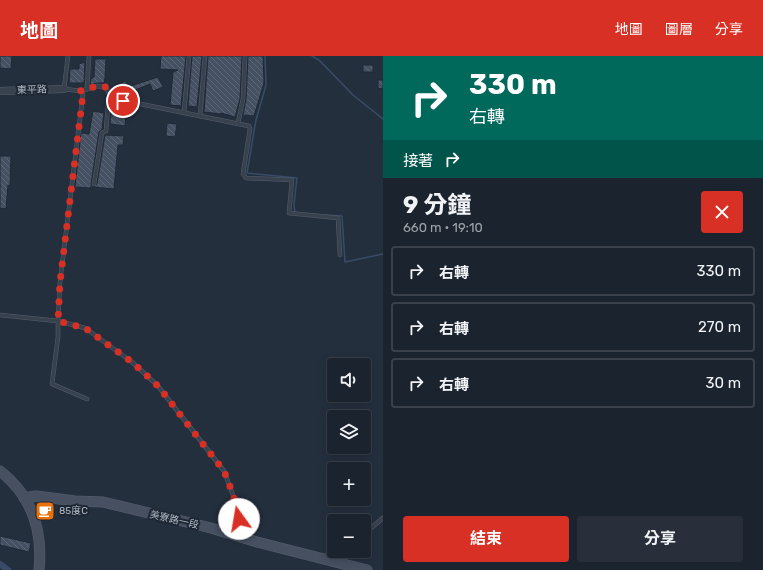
<!DOCTYPE html>
<html lang="zh-TW">
<head>
<meta charset="utf-8">
<style>
	:root { --surface:#1b232e; --page:#282f3a; --text:#f1f3f6; --muted:#a0a4aa; --line:#39404a; --accent:#d93025 }
	body { margin:0; font-family:Rubik,"Noto Sans TC",sans-serif; background:var(--page); color:var(--text); height:100vh; display:flex; flex-direction:column; font-size:15px; white-space:nowrap }
	* { box-sizing:border-box; margin:0 }
	p { font-size:13px; color:var(--muted) }
	.icon { flex:none; width:22px; height:22px; fill:none; stroke:currentColor; stroke-width:2; stroke-linecap:round; stroke-linejoin:round }
	.map { position:relative; flex:1; overflow:hidden }
	.details { display:flex; flex-direction:column; background:var(--surface); width:380px }
	.details>* { flex:none }
	.guide { background:#00695c; color:#fff; overflow:hidden }
	.controls { position:absolute; left:327px; top:302px; display:grid; gap:8px }
	.controls a { display:grid; place-items:center; width:44px; height:44px; border-radius:4px; background:var(--surface); box-shadow:0 2px 10px #0003,0 0 0 1px var(--line); font-size:20px }
	.pin { position:absolute; display:grid; place-items:center; width:34px; height:34px; color:#fff; margin:-17px; border:2px solid #fff; border-radius:50%; box-shadow:0 1px 4px #0007 }
	.me { position:absolute; width:44px; margin:-22px; rotate:347deg; stroke-linejoin:round; filter:drop-shadow(0 0 3px #0008) }
	.turn { display:flex; align-items:center; gap:14px; height:84px; padding:0 20px; font-size:18px }
	.turn .icon { width:52px; height:52px; stroke-width:2.5 }
	.turn b { display:block; font-size:28px; line-height:34px }
	.then { display:flex; align-items:center; height:38px; padding:0 20px; background:#0003; gap:8px; font-size:15px }
	.round { display:grid; place-items:center; flex:none; width:42px; height:42px; border-radius:4px; background:var(--page) }
	.overview { display:flex; align-items:center; justify-content:space-between; height:68px; padding:0 20px }
	h1 { font-size:24px; font-weight:700; line-height:30px }
	.action { display:flex; gap:8px; margin-top:auto; padding:8px 20px }
	.action a { flex:1; height:46px; border-radius:4px; background:var(--accent); color:#fff; font-size:16px; font-weight:700; line-height:46px; text-align:center }
	.action a+a { background:var(--page); color:var(--text) }
	ul { padding:0; list-style:none }
	li { display:flex; align-items:center; gap:12px; height:50px; margin:0 8px 6px; padding:0 12px; border:2px solid var(--line); border-radius:4px }
	li div { flex:1 }
	li b { display:block; font-size:15px }
	li em { font-style:normal }
	header { display:flex; align-items:center; gap:24px; box-sizing:border-box; height:56px; padding:0 20px; background:var(--accent); color:#fff }
	header strong { font-size:19px }
	nav { display:flex; gap:22px; margin-inline-start:auto; font-size:14px }
	main { display:flex; flex:1; min-height:0 }
	.map>svg:first-child { display:block }
</style>
</head>
<body>
<header>
<strong>地圖</strong>
<nav><a>地圖</a><a>圖層</a><a>分享</a></nav>
</header>
<main>
<div class="map">
<svg width="383" height="514" viewBox="0 0 383 514">
	<defs>
		<pattern id="building-back-hatch" width="6" height="6" patternUnits="userSpaceOnUse"><rect width="6" height="6" fill="#455162"/><path d="M-1 5l2 2M0 0l6 6M5-1l2 2" fill="none" stroke="#5d6877"/></pattern>
	</defs>
	<rect width="100%" height="100%" fill="#242f3e"/>
	<g fill="none" stroke-linecap="round" stroke-linejoin="round">
		<path stroke="#394c67" stroke-width="1.5" d="M 265,0 L 266,29 L 256,64 L 247,117 L 297,122 L 294,148 L 295,157
			M 312,0 L 319,4 L 353,39 L 383,63
			M 325,159 L 342,160 L 345,206 L 383,198"/>
		<path stroke="#394c67" stroke-width="6" d="M 0,508 L 8,514"/>
	</g>
	<path fill="url(#building-back-hatch)" stroke="#1f2835" d="M 0,0 L 12,0 L 11,13 L 0,12 Z
		M 161,0 L 186,0 L 181,50 L 170,49 L 173,16 L 178,14 L 160,13 Z
		M 192,0 L 202,0 L 197,51 L 188,50 Z
		M 208,0 L 242,0 L 240,43 L 235,61 L 221,57 L 221,58 L 204,56 Z
		M 248,0 L 263,0 L 264,27 L 254,60 L 243,59 L 246,43 Z
		M 95,3 L 106,3 L 105,22 L 104,27 L 97,27 L 90,29 L 91,23 L 94,21 Z
		M 85,6 L 84,27 L 69,27 L 70,13 L 79,13 L 79,8 Z
		M 363,9 L 373,9 L 373,16 L 363,16 Z
		M 158,21 L 163,31 L 153,35 L 150,28 L 120,40 L 118,35 L 120,34 L 118,28 L 126,25 L 128,31 Z
		M 378,24 L 383,24 L 383,33 L 378,32 Z
		M 112,48 L 127,49 L 125,70 L 110,68 Z
		M 93,55 L 104,57 L 102,73 L 99,76 L 91,128 L 92,130 L 94,131 L 90,131 L 90,132 L 75,131 L 81,77 L 89,78 Z
		M 167,67 L 177,68 L 175,81 L 166,80 Z
		M 105,79 L 124,80 L 123,89 L 118,89 L 114,133 L 94,131 L 97,128 Z
		M 0,100 L 11,100 L 10,130 L 8,129 L 6,153 L 0,152 Z
		M 0,480 L 31,487 L 29,496 L 0,489 Z"/>
	<g fill="none" stroke-linecap="round" stroke-linejoin="round">
		<defs>
			<path id="lane" d="M 68,0 L 64,33 L 81,35 L 83,38 L 60,226 L 58,265 L 58,281 L 52,328 L 87,343
				M 87,32 L 89,0
				M 81,35 L 97,30 L 106,31 L 111,42 L 249,70 L 250,73 L 243,118 L 246,122 L 292,124 L 289,157 L 338,162 L 340,199
				M 184,57 L 189,0
				M 200,60 L 205,0
				M 238,67 L 243,43 L 245,0
				M 94,128 L 102,77 L 106,75 L 108,50 L 111,42
				M 0,259 L 58,265 L 85,272 L 132,306 L 158,330 L 224,415 L 236,447 L 244,480
				M 364,478 L 383,462
				M 323,500 L 337,495"/>
			<path id="street" d="M 0,35 L 64,33"/>
			<path id="secondary" d="M 0,415 C 32,440 43,474 39,514
				M 24,442 L 36,440 L 75,445 L 103,446 L 211,472 L 257,486 L 367,514"/>
		</defs>
		<use href="#lane" stroke="#565f6c" stroke-width="4.5"/>
		<use href="#street" stroke="#565f6c" stroke-width="8"/>
		<use href="#secondary" stroke="#565f6c" stroke-width="11"/>
		<use href="#lane" stroke="#38414e" stroke-width="3.5"/>
		<use href="#street" stroke="#38414e" stroke-width="7"/>
		<use href="#secondary" stroke="#465061" stroke-width="10"/>
	</g>
	<g fill="none" stroke-linecap="round" stroke-linejoin="round">
		<path stroke="#d93025" stroke-width="7" stroke-dasharray="0 12.6" d="M 123,45 L 111,42 L 106,31 L 97,30 L 80,35 L 83,38 L 60,226 L 58,265 L 85,272 L 132,306 L 158,330 L 224,415 L 233,438 L 239,463"/>
	</g>
	<defs>
		<symbol id="cafe-square" viewBox="-11 -11 22 22"><rect x="-9" y="-9" width="18" height="18" rx="4" fill="#e8710a" stroke="#1d2633"/><path d="M-5.5-4.5H6V0H3Q3 3.5 0 3.5H-2.5Q-5.5 3.5-5.5 0ZM3-3.2v2h1.7v-2ZM-6 4.5H4V6H-6Z" fill="#fff"/></symbol>
	</defs>
	<g fill-rule="evenodd">
		<use href="#cafe-square" x="34" y="444" width="22" height="22"/>
	</g>
	<g text-anchor="middle" dominant-baseline="central" stroke-width="4" stroke-linejoin="round" paint-order="stroke">
		<g font-size="10" fill="#b4bcc9" stroke="#1d2633">
			<text transform="translate(32 34) rotate(-2)">東平路</text>
			<text transform="translate(174 464) rotate(13)">美寮路一段</text>
		</g>
		<g font-size="10" fill="#b4bcc9" stroke="#1d2633" text-anchor="start">
			<text x="59" y="455">85度C</text>
		</g>
	</g>
</svg>
<div class="controls">
<a><svg class="icon" aria-label="sound" viewBox="0 0 24 24"><path d="M4 9h4l5-4v14l-5-4H4zM17 9q2 3 0 6"/></svg></a>
<a><svg class="icon" aria-label="layers" viewBox="0 0 24 24"><path d="M12 4l9 5-9 5-9-5zM3 14l9 5 9-5"/></svg></a>
<a>+</a>
<a>−</a>
</div>
<div class="pin" style="left:123px;top:45px;background:#d93025"><svg class="icon" aria-label="arrive" viewBox="0 0 24 24"><path d="M6 21V4h12l-3 4 3 4H6"/></svg></div>
<svg class="me" style="left:239px;top:463px" viewBox="-20 -20 40 40"><circle r="19" fill="#fff"/><path d="M0-13L10 11 0 6-10 11z" fill="#d93025"/></svg>
</div>
<section class="details">
<div class="guide">
<div class="turn"><svg class="icon" aria-label="right" viewBox="0 0 24 24"><path d="M7 20v-9h11M14 6l5 5-5 5"/></svg><div><b>330 m</b>右轉</div></div>
<div class="then">接著<svg class="icon" aria-label="right" viewBox="0 0 24 24"><path d="M7 20v-9h11M14 6l5 5-5 5"/></svg></div>
</div>
<div class="overview"><div><h1>9 分鐘</h1><p>660 m · 19:10</p></div><a class="round" style="background:#d93025;color:#fff"><svg class="icon" aria-label="close" viewBox="0 0 24 24"><path d="M6 6l12 12M18 6L6 18"/></svg></a></div>
<ul>
<li><svg class="icon" aria-label="right" viewBox="0 0 24 24"><path d="M7 20v-9h11M14 6l5 5-5 5"/></svg><div><b>右轉</b></div><em>330 m</em></li>
<li><svg class="icon" aria-label="right" viewBox="0 0 24 24"><path d="M7 20v-9h11M14 6l5 5-5 5"/></svg><div><b>右轉</b></div><em>270 m</em></li>
<li><svg class="icon" aria-label="right" viewBox="0 0 24 24"><path d="M7 20v-9h11M14 6l5 5-5 5"/></svg><div><b>右轉</b></div><em>30 m</em></li>
</ul>
<div class="action"><a>結束</a><a>分享</a></div>
</section>
</main>
</body>
</html>
